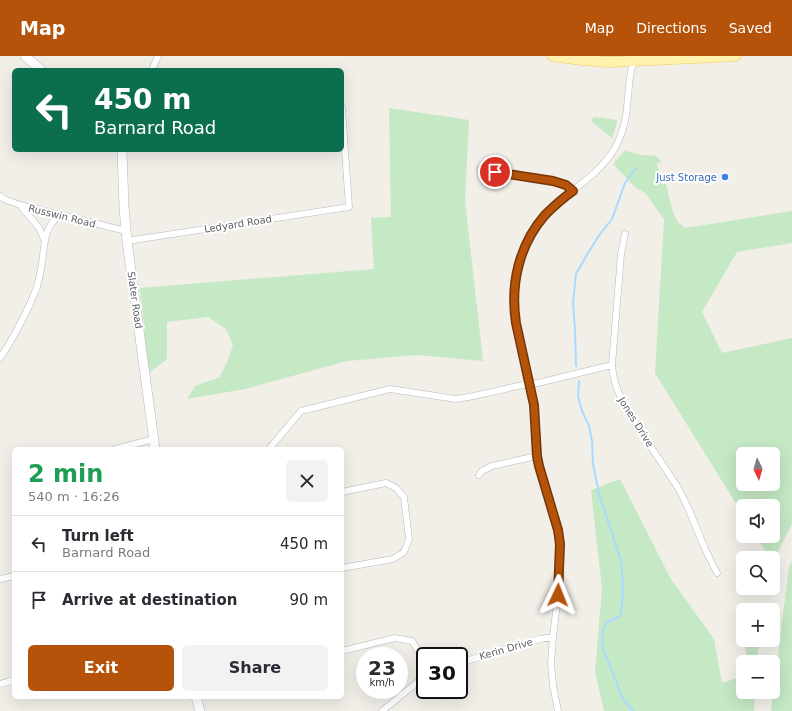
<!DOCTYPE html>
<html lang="en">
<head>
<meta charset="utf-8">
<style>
	:root { --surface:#fff; --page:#f2f2f3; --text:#2b2b33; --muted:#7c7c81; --line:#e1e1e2; --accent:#b45309 }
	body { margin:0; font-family:"DejaVu Sans",sans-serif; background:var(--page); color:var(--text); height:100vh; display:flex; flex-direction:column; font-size:15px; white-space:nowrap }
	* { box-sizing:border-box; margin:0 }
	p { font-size:13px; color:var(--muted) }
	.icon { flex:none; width:22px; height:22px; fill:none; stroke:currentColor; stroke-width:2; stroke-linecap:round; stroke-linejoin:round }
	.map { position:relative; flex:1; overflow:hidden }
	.panel { position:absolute; left:12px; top:391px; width:332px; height:252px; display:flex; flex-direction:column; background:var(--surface); border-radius:6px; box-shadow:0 4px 16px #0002 }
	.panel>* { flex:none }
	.guide { position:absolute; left:12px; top:12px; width:332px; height:84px; border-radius:6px; box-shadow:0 4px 16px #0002; background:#0b6e4f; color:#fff; overflow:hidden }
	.needle { width:26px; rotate:175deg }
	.buttons { position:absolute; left:736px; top:391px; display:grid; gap:8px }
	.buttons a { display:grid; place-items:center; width:44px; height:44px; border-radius:6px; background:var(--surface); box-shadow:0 4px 16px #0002; font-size:20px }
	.speed { position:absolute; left:356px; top:591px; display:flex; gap:8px; font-size:20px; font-weight:700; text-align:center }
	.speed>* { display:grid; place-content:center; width:52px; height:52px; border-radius:50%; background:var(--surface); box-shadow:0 4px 16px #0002; line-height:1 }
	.speed small { font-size:10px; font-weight:400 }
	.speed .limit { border:2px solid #111; border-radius:6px; background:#fff; color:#111 }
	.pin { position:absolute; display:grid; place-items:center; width:34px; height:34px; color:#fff; margin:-17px; border:2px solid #fff; border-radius:50%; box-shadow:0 1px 4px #0007 }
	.me { position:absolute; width:44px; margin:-22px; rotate:2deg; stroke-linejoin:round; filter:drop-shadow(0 0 3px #0008) }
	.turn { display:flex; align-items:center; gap:14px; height:84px; padding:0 16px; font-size:18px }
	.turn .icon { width:52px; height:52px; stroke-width:2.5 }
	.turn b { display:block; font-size:28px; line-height:34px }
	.round { display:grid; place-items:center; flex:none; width:42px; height:42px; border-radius:6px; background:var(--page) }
	.headline { display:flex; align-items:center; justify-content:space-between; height:68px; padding:0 16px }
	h1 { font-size:24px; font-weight:700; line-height:30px; color:#1e9e55 }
	.primary-button { display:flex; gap:8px; margin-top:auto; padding:8px 16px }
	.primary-button a { flex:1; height:46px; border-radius:6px; background:var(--accent); color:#fff; font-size:16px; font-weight:700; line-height:46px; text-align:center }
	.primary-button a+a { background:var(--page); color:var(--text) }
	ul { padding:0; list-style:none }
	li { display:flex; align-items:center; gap:12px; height:56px; padding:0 16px; border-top:1px solid var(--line) }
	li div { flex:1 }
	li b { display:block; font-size:15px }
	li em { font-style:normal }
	header { display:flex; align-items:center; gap:24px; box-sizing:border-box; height:56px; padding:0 20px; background:var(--accent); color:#fff }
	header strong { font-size:19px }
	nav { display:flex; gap:22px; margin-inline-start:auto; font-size:14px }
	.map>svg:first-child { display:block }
</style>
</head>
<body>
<header>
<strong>Map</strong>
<nav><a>Map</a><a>Directions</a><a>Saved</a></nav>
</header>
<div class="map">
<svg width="792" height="655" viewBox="0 0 792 655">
	<rect width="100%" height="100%" fill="#f1efe8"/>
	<path fill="#c5e8c5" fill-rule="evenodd" d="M 389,52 L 469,64 L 465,144 L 483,305 L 417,299 L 347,305 L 245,333 L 187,343 L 195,330 L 220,321 L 227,306 L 233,290 L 226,273 L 208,261 L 167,266 L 167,303 L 149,317 L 140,232 L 374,213 L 371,162 L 391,161 Z
		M 594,61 L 617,64 L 615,74 L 612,82 L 591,65 Z
		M 626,93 L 626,95 L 642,99 L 656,100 L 662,106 L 657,107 L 661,128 L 666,128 L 672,153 L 677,165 L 685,172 L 792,155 L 792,187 L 737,196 L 702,256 L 722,297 L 792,282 L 792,468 L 774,503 L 766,496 L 756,480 L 773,480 L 773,450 L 743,450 L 743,459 L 655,317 L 664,163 L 645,137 L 635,131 L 613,108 ZM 743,398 L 773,398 L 773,428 L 743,428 Z
		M 620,423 L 671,523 L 714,583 L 722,627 L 743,620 L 743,636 L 755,636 L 754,655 L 604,655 L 595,616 L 602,532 L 591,434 Z
		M 792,504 L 792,655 L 771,655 L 789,511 Z
		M 744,584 L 759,584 L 757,606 L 748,606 Z"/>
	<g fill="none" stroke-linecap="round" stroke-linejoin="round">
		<path stroke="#aadaff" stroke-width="2" d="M 576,310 L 575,274 L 573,247 L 576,218 L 588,197 L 600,178 L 612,163 L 625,127 L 636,112
			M 579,325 L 578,340 L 582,355 L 589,370 L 592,385 L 593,408 L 599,438 L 621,505 L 623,533 L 622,549 L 620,560 L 606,567 L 603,576 L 602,586 L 604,595 L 623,643 L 633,655"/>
		<defs>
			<path id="street" d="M 152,14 L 158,0
				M 480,113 L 553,125 L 566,129 L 573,135
				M 0,140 L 4,143 L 20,149 L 126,175
				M 20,149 L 39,172 L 44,183
				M 625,178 L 621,198 L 612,309 C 614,338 631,361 646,384 C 658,401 669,418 680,435 L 689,454 L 705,493 L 717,517
				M 127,185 L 349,151 L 342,52
				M 0,302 C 12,285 21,267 30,248 C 32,242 35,237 37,231 C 39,223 41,215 42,207 C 45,187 43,174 59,159
				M 115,393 L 154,383
				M 269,393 L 301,355 L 390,333 L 456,343 L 474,340 L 518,330 L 538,327 L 612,309
				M 479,419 L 482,415 L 492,410 L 537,400
				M 342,436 L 386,427 L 396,432 L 404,441 L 409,483 L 404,496 L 393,503 L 342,512
				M 0,523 L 14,520
				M 342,595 L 395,582 L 412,585 L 425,606
				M 459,607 L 540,583 L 553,581
				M 0,628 L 14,624
				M 382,655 L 425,620
				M 558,655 L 553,629 L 551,607 L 553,581 L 558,539 L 560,488 L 558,474 L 539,410 L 537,400 L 534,349 L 516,267 C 509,218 525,174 563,142 C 582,127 603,113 615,92 C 630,64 626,44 631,15 C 632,11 633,8 634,4"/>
			<path id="secondary" d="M 25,0 L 41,14
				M 122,94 L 124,151 L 127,185 L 155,393
				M 196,641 L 200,655"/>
			<path id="primary" d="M 552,0 L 582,4 L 610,6 L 736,0"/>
		</defs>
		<use href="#street" stroke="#b5b8bc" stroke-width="7"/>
		<use href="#secondary" stroke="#b6babf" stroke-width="10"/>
		<use href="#primary" stroke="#f2c960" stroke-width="11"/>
		<use href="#street" stroke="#fff" stroke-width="6"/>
		<use href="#secondary" stroke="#fff" stroke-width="9"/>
		<use href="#primary" stroke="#fff2af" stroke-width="10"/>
	</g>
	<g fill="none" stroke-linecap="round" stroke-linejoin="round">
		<defs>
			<path id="route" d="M 495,116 L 553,125 L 566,129 L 573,135 C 563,142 554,150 545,159 C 519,189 510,228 516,267 L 534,349 L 537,400 L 539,410 L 558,474 L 560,488 L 558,539"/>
		</defs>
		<use href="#route" stroke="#753606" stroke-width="10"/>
		<use href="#route" stroke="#b45309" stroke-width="7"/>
	</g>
	<circle fill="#3f7fe0" stroke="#fff" stroke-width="1.5" cx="725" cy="121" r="4"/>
	<g text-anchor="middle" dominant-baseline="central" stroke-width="4" stroke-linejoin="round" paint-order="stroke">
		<g font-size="10" fill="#366cbe" stroke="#fff" text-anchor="end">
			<text x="717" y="121">Just Storage</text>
		</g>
		<g font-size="10" fill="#5f6368" stroke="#fff">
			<text transform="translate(62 160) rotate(14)">Russwin Road</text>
			<text transform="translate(238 168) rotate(-9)">Ledyard Road</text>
			<text transform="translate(135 244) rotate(82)">Slater Road</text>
			<text transform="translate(636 366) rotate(58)">Jones Drive</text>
			<text transform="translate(506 593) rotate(-16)">Kerin Drive</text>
		</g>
	</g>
</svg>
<div class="buttons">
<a><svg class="needle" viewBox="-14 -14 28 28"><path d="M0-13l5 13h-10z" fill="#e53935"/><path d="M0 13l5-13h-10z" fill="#7c7c81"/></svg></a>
<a><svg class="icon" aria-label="sound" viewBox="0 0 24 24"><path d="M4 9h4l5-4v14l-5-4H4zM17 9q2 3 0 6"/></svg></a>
<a><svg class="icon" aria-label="search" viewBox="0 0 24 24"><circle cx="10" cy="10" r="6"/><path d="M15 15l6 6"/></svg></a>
<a>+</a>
<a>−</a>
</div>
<div class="speed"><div>23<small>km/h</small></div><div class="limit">30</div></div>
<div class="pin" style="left:495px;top:116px;background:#d93025"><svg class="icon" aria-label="arrive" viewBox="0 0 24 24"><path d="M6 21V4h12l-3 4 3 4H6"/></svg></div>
<svg class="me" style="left:558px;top:539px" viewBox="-20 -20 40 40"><path d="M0-17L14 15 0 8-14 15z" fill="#b45309" stroke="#fff" stroke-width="4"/></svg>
<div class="guide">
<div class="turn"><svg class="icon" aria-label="left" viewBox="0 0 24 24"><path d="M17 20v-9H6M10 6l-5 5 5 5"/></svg><div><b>450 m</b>Barnard Road</div></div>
</div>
<section class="panel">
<div class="headline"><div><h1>2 min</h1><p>540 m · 16:26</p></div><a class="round"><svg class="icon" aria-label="close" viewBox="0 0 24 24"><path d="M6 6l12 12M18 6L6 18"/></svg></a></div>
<ul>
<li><svg class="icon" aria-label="left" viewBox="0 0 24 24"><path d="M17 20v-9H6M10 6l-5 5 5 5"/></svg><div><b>Turn left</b><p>Barnard Road</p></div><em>450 m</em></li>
<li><svg class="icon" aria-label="arrive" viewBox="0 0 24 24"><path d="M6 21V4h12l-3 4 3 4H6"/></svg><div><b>Arrive at destination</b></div><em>90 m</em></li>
</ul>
<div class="primary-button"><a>Exit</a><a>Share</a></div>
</section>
</div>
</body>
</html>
